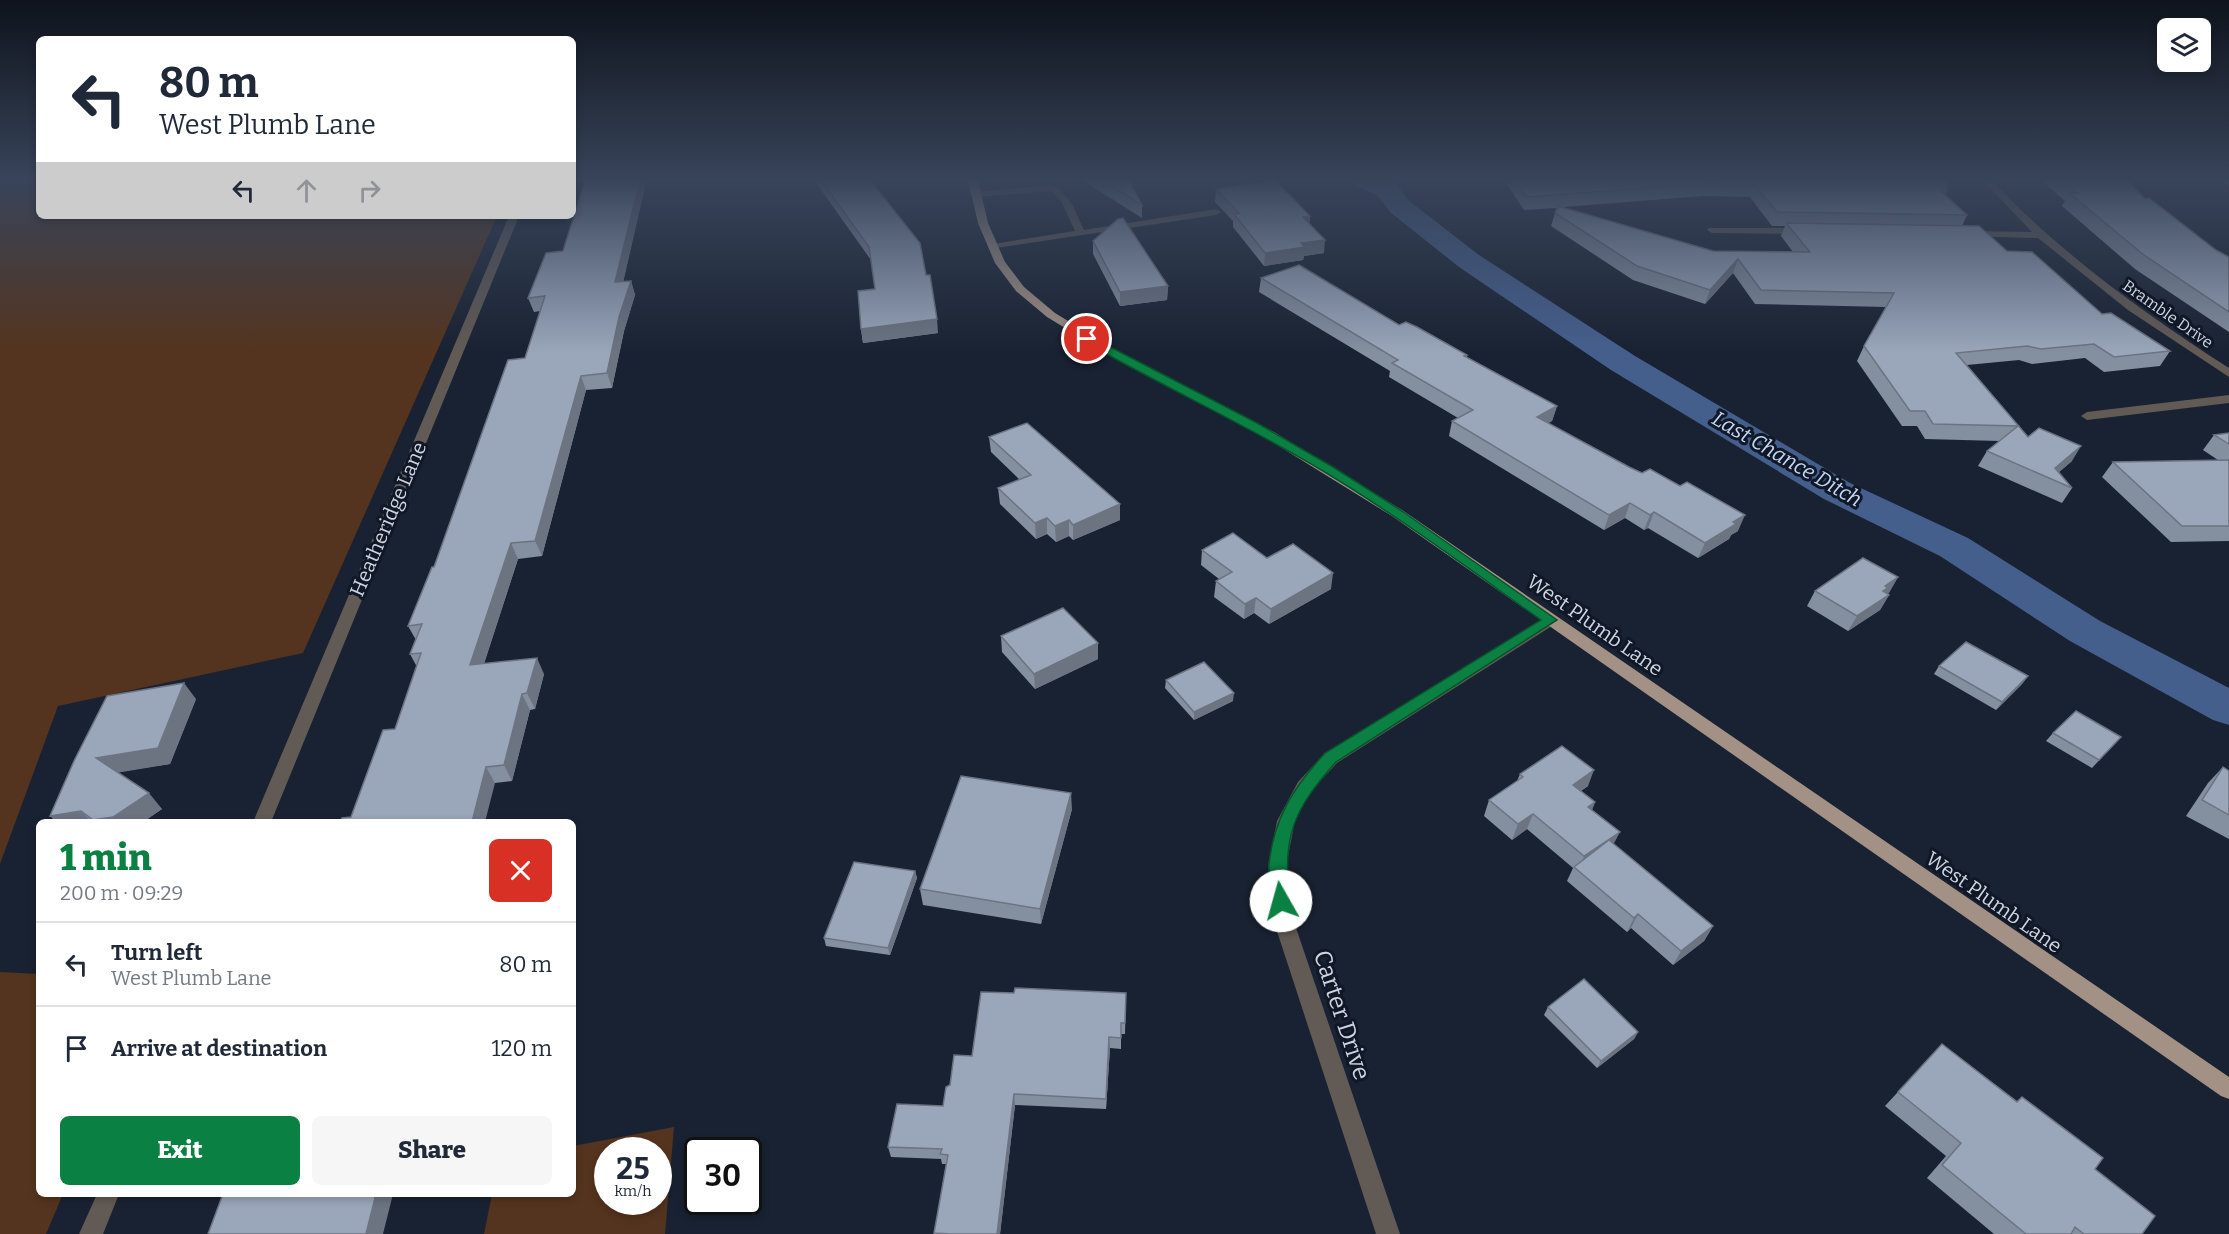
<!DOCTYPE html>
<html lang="en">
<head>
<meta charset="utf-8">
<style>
	:root { --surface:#fff; --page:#f6f6f7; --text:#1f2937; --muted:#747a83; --line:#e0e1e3; --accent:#0b8043 }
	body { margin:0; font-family:Bitter,serif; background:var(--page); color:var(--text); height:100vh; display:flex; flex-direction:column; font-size:22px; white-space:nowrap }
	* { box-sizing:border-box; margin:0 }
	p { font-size:20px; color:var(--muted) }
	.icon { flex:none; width:33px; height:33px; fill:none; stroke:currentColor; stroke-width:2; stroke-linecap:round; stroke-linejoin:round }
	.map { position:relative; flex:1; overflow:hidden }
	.side { position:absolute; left:36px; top:819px; width:540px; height:378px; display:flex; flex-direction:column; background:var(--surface); border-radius:9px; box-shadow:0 3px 9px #0003 }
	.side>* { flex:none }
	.hud { position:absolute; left:36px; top:36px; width:540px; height:183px; border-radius:9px; box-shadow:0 3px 9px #0003; background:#fff; color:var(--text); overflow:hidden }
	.fabs { position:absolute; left:2157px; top:18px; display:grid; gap:12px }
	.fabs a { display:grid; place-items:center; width:54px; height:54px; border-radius:9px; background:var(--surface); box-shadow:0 3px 9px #0003; font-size:30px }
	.speed { position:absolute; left:594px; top:1137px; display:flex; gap:12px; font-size:30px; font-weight:700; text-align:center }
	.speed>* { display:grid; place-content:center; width:78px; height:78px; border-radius:50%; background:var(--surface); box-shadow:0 3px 9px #0003; line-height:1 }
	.speed small { font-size:15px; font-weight:400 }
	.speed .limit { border:3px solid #111; border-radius:9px; background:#fff; color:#111 }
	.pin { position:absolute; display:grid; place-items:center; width:51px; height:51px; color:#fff; margin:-26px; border:3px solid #fff; border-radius:50%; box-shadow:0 2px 6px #0007 }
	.me { position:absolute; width:66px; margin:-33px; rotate:353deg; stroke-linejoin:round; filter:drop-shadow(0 0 4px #0008) }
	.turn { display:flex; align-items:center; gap:21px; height:126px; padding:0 24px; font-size:27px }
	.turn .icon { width:78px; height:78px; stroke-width:2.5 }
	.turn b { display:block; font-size:42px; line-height:51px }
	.lanes { display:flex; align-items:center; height:57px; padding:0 24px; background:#0003; justify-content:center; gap:30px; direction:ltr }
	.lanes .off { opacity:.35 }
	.round { display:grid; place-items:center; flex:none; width:63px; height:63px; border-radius:9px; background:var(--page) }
	.summary { display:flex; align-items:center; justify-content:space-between; height:102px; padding:0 24px }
	h1 { font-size:36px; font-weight:800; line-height:45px; color:var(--accent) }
	.primary-button { display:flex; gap:12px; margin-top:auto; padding:12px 24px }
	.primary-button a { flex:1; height:69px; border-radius:9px; background:var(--accent); color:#fff; font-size:24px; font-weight:800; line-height:69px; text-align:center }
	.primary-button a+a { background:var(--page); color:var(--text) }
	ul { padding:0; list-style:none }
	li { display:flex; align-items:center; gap:18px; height:84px; padding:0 24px; border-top:2px solid var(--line) }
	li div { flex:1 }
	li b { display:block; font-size:22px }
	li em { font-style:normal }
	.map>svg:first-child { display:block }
</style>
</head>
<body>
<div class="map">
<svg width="2229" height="1234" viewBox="0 0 2229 1234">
	<rect width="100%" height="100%" fill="#192232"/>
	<path fill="#54341e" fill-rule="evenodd" d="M 0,180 L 39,180 L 39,216 L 497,216 L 303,653 L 58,706 L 0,864 Z
		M 0,972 L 39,974 L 39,1194 L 63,1194 L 46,1234 L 0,1234 Z
		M 674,1127 L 665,1234 L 484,1234 L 492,1194 L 573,1194 L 573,1146 ZM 608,1150 L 658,1150 L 658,1202 L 608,1202 Z"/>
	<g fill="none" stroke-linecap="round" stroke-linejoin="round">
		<path fill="#455f8d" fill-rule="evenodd" d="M 1351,180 L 1386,180 L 1396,184 L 1408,200 L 1479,255 L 1635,356 L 1850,483 L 1968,538 L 2100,621 L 2229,688 L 2229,725 L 2213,720 L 2070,641 L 1940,556 L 1824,499 L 1611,370 L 1459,267 L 1390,212 L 1378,196 L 1355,185 Z"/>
		<path fill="#625a54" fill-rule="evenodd" d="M 1982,180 L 1991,180 C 2062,254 2143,313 2229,368 L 2229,377 L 2128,310 L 2038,238 L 1966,236 L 1965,234 L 1970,231 L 2032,232 Z
			M 1054,185 L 1071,202 L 1084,230 L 1216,209 L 1221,212 L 1216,215 L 989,249 L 989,245 L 993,244 L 1075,231 L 1062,203 L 1052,191 L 976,197 L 973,196 L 973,192 Z
			M 509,216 L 519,216 L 271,822 L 253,822 Z
			M 1709,228 L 1802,228 L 1807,231 L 1802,234 L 1712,233 L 1707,230 Z
			M 2229,395 L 2229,403 L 2087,420 L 2081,416 L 2087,412 Z
			M 1550,615 L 1555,616 L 1558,620 L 1555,624 L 1337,763 L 1310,792 L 1295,821 L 1286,866 L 1293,919 L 1400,1234 L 1376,1234 L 1273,919 L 1268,866 L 1277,821 L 1298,782 L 1325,753 Z
			M 97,1194 L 119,1194 L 103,1234 L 79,1234 Z"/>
		<path fill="#a39185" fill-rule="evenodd" d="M 968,180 L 978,180 L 988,223 L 1005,262 L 1024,287 L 1055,313 L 1134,361 L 1274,432 L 1402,510 L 2229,1077 L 2229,1099 L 2221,1096 L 1392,516 L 1266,438 L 1126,365 L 1047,317 L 1016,291 L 995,263 L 978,223 Z
			M 2219,180 L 2229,180 L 2229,187 Z"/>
	</g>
	<path fill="#848fa0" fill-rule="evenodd" d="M 585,180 L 646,180 L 623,282 L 631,281 L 635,295 L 624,331 L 612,388 L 586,390 L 542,556 L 518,559 L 484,664 L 544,674 L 535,709 L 530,710 L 512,781 L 495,783 L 351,817 L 395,729 L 417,667 L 410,654 L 416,640 L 408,626 L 525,358 L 540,311 L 534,312 L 528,298 L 563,251 Z
		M 814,180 L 870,180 L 938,333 L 863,343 L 861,329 L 875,289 L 871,260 Z
		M 1082,180 L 1129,180 L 1142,205 L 1142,218 Z
		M 1504,180 L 1944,180 L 1948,187 L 1947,189 L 1948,190 L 1945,195 L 1967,215 L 1962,226 L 2007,251 L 2102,314 L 2170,351 L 2160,366 L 2104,372 L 2085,358 L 2032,364 L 2019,360 L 1967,365 L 2028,437 L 2072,461 L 2059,472 L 2072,488 L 2062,503 L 1978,466 L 1987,451 L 2000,441 L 1925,439 L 1917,426 L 1902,426 L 1857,361 L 1864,346 L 1886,307 L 1755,304 L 1733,273 L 1705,304 L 1633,280 L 1551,226 L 1555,213 L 1557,208 L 1524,210 ZM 1703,196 L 1750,197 L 1772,226 L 1785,226 L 1781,236 L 1793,252 L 1713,251 L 1563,207 Z
		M 2041,180 L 2127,180 L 2145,199 L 2216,250 L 2229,257 L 2229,332 L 2135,269 L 2062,206 L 2065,201 Z
		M 1216,189 L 1310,216 L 1309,224 L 1324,253 L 1304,256 L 1303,260 L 1264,266 L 1233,227 L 1233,221 L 1215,202 Z
		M 1093,241 L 1168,286 L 1167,300 L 1120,306 L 1093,254 Z
		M 1261,278 L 1399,325 L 1467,355 L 1467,357 L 1557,406 L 1552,421 L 1548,423 L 1738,531 L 1731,535 L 1729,539 L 1698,558 L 1648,528 L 1644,530 L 1625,518 L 1604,530 L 1449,436 L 1452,421 L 1458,418 L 1389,377 L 1390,371 L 1259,292 Z
		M 2229,433 L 2229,541 L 2171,542 L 2102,477 L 2113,462 L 2218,460 L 2203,450 L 2214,435 Z
		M 989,437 L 1120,504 L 1120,520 L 1073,540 L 1069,536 L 1056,542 L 1047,534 L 1036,539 L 1000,504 L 998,488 L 1020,480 L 991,452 Z
		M 1202,550 L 1267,558 L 1331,589 L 1269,624 L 1254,613 L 1244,619 L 1214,597 L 1216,581 L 1219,579 L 1201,565 Z
		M 1898,577 L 1888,594 L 1889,595 L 1880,610 L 1848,631 L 1807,606 L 1815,591 Z
		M 1001,636 L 1098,643 L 1098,659 L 1035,689 L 1002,652 Z
		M 1939,666 L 2028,676 L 2022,684 L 1996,710 L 1934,674 Z
		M 1166,680 L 1233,701 L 1194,720 L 1165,688 Z
		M 196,699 L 170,764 L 117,772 L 162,809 L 143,822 L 56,822 Z
		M 2053,733 L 2121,737 L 2092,768 L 2046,741 Z
		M 2223,767 L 2229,771 L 2229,839 L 2186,816 L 2208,783 Z
		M 1520,774 L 1588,786 L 1581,791 L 1595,802 L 1592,810 L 1614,844 L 1713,926 L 1704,941 L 1673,965 L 1631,928 L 1627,932 L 1567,881 L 1573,868 L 1527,829 L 1512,840 L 1484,816 L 1489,800 L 1517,781 Z
		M 1072,809 L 1041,924 L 923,905 L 920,889 Z
		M 915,871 L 917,878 L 890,955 L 826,946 L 824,938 Z
		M 1014,993 L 1126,993 L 1125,1034 L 1121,1034 L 1121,1049 L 1110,1048 L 1106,1109 L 1015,1105 L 1000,1234 L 934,1234 L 946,1164 L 942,1164 L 941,1159 L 891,1157 L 888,1147 L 943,1106 L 950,1085 L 972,1056 Z
		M 1548,1007 L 1638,1032 L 1634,1039 L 1597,1068 L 1544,1015 Z
		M 1942,1044 L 2017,1101 L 2022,1097 L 2095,1169 L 2142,1234 L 1994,1234 L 1927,1178 L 1946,1156 L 1885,1106 Z"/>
	<path fill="#6c7482" d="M 640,180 L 646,180 L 646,183 L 620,296 L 615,282 Z
		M 1310,216 L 1309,230 L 1303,217 Z
		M 1325,240 L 1324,253 L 1304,256 L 1303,260 L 1264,266 L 1265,253 L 1301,243 Z
		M 1738,259 L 1733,273 L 1705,304 L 1710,290 Z
		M 631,281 L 635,295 L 624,331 L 612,388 L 607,373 L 619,317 Z
		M 1168,286 L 1167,300 L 1120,306 L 1120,292 Z
		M 937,319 L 938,333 L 863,343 L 861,329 Z
		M 581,376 L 586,390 L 542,556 L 535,541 Z
		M 1557,406 L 1552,421 L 1533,432 L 1537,417 Z
		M 2081,446 L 2072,461 L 2051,479 L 2055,468 Z
		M 1630,503 L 1625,518 L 1604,530 L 1609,515 Z
		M 1120,504 L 1120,520 L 1073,540 L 1073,525 Z
		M 1654,512 L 1648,528 L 1644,530 L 1650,515 Z
		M 1745,515 L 1738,531 L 1731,535 L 1729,539 L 1698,558 L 1705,543 L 1733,522 Z
		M 1047,518 L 1047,534 L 1036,539 L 1035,523 Z
		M 1069,520 L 1069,536 L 1056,542 L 1055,526 Z
		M 511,543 L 518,559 L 478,681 L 470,665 Z
		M 1333,573 L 1331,589 L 1269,624 L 1271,609 Z
		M 1898,577 L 1889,593 L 1882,598 L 1889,595 L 1880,610 L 1848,631 L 1857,616 L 1885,586 Z
		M 1256,598 L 1254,613 L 1244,619 L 1245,604 Z
		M 1098,643 L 1098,659 L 1035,689 L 1034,674 Z
		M 537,658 L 544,674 L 535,709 L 527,693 Z
		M 2028,676 L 2022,684 L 1996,710 L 2002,702 Z
		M 184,683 L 196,699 L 170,764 L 110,774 L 96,758 Z
		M 1234,693 L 1233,701 L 1194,720 L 1194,712 Z
		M 522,694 L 530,710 L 512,781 L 504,765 Z
		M 486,767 L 495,783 L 485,822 L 472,822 Z
		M 1594,770 L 1588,786 L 1567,800 L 1573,785 Z
		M 149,793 L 162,809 L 143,822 L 95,822 L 93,820 Z
		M 1071,793 L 1072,809 L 1041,924 L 1040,909 Z
		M 1595,802 L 1589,817 L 1588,807 Z
		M 81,811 L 92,822 L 56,822 L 50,816 Z
		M 1533,814 L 1527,829 L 1512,840 L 1518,824 Z
		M 1620,832 L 1612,847 L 1578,872 L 1584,856 Z
		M 915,871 L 917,878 L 890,955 L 888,948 Z
		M 1638,914 L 1631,928 L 1627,932 L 1634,918 Z
		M 1713,926 L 1704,941 L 1673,965 L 1681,951 Z
		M 1638,1032 L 1634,1039 L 1597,1068 L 1601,1061 Z
		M 1109,1037 L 1110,1048 L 1106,1109 L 1106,1099 Z
		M 1014,1094 L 1015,1105 L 1000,1234 L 997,1234 Z
		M 376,1194 L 393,1194 L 383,1234 L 366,1234 Z"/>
	<path fill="#9aa6ba" stroke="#6c7482" stroke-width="1.5" d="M 585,180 L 640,180 L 615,282 L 631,281 L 619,317 L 607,373 L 581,376 L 535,541 L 511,543 L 470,665 L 537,658 L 527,693 L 522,694 L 504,765 L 486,767 L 472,822 L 340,822 L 342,818 L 351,817 L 383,730 L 395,729 L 421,653 L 410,654 L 422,624 L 408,626 L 432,567 L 434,567 L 508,360 L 525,358 L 545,296 L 528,298 L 546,253 L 563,251 Z
		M 821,180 L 870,180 L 920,243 L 926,275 L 930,275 L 937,319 L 861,329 L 858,291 L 875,289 L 869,247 Z
		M 1102,180 L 1129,180 L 1142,205 Z
		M 1275,180 L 1310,216 L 1303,217 L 1325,240 L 1301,243 L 1305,247 L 1265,253 L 1234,214 L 1239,213 L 1216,189 Z
		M 1515,180 L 1944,180 L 1948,187 L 1945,187 L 1948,190 L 1940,190 L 1967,215 L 1777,212 L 1754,184 L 1707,183 L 1527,197 Z
		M 2063,180 L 2127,180 L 2145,199 L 2149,198 L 2216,250 L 2229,257 L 2229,312 L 2144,255 L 2069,193 L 2078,193 Z
		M 1558,206 L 1713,251 L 1810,252 L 1786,223 L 1979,226 L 2007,251 L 2032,252 L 2102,314 L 2111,313 L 2170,351 L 2114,357 L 2094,344 L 2041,349 L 2027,346 L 1956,353 L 2028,437 L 2039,428 L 2081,446 L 2055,468 L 2072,488 L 1987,451 L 2018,426 L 1933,424 L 1925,411 L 1910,411 L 1864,346 L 1894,293 L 1761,290 L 1738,259 L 1710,290 L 1637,266 L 1555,213 Z
		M 1123,218 L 1168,286 L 1120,292 L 1093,241 L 1118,219 Z
		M 1299,265 L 1399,325 L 1406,322 L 1417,327 L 1467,355 L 1464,356 L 1557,406 L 1537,417 L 1629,467 L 1642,473 L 1650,469 L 1680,486 L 1687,482 L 1745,515 L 1733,522 L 1736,524 L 1705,543 L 1654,512 L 1650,515 L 1630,503 L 1609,515 L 1452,421 L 1473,410 L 1392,363 L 1398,360 L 1261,278 Z
		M 1027,423 L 1120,504 L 1073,525 L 1069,520 L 1055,526 L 1047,518 L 1035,523 L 998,488 L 1031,475 L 989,437 Z
		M 2229,433 L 2229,444 L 2214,435 Z
		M 2229,460 L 2229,526 L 2182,526 L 2113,462 Z
		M 1233,533 L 1267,558 L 1293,544 L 1333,573 L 1271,609 L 1256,598 L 1245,604 L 1216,581 L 1232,572 L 1202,550 Z
		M 1863,558 L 1898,577 L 1885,586 L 1888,588 L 1883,591 L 1889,595 L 1857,616 L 1815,591 Z
		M 1063,608 L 1098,643 L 1034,674 L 1001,636 Z
		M 1966,642 L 2028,676 L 2002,702 L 1939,666 Z
		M 1204,662 L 1234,693 L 1194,712 L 1166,680 Z
		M 184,683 L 158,748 L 96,758 L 149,793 L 113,817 L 93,820 L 81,811 L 50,816 L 74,761 L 107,696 Z
		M 2076,711 L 2121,737 L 2099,760 L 2053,733 Z
		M 1562,746 L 1594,770 L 1573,785 L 1595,802 L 1588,807 L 1620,832 L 1584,856 L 1533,814 L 1518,824 L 1489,800 L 1523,777 L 1520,774 Z
		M 2223,767 L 2229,771 L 2229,815 L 2202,800 Z
		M 961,776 L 1071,793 L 1040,909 L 920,889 Z
		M 1609,840 L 1713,926 L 1681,951 L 1638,914 L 1634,918 L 1574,867 Z
		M 854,862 L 915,871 L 888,948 L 824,938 Z
		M 1584,979 L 1638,1032 L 1601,1061 L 1548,1007 Z
		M 1015,988 L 1126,993 L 1125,1023 L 1121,1023 L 1121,1038 L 1109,1037 L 1106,1099 L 1014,1094 L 997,1234 L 950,1234 L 934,1233 L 948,1155 L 940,1154 L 942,1149 L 888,1147 L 897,1104 L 943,1106 L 946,1087 L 950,1085 L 954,1055 L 972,1056 L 981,992 L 1014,993 Z
		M 1942,1044 L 2017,1102 L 2022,1097 L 2103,1158 L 2095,1169 L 2155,1216 L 2142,1234 L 2084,1234 L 2075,1227 L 2071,1234 L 2026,1234 L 1942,1165 L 1961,1143 L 1898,1092 Z
		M 223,1194 L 376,1194 L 366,1234 L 208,1234 Z"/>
	<linearGradient id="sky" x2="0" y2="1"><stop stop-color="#0e131c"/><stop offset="0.51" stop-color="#38445a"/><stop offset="1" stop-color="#38445a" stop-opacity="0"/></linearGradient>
	<rect width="2229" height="353" fill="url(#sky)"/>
	<path fill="#0b8043" stroke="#07532c" stroke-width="1.5" d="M 1087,335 L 1257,423 L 1333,467 L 1402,511 L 1557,620 L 1336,762 C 1293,810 1282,836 1290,901 L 1287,906 L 1281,908 L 1275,906 L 1273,901 C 1271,889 1268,875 1269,864 C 1274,817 1294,787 1325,753 L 1541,620 C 1469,569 1398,516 1323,471 C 1245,424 1162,386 1083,341 L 1081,339 Z"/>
	<g text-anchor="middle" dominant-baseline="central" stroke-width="6" stroke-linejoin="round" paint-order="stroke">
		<g font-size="16" fill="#cfd5e0" stroke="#101828">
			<text transform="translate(2168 314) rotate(35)">Bramble Drive</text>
		</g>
		<g font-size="20" fill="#cfd5e0" stroke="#101828">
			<text transform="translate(388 519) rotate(-67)">Heatheridge Lane</text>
			<text transform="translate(1595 625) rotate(35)">West Plumb Lane</text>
			<text transform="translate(1994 902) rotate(35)">West Plumb Lane</text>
		</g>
		<g font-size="21" font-style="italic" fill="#c5d6f3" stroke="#101828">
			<text transform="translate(1787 459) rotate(30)">Last Chance Ditch</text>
		</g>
		<g font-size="24" fill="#cfd5e0" stroke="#101828">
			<text transform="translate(1342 1015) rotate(72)">Carter Drive</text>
		</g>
	</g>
</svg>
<div class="fabs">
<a><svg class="icon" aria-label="layers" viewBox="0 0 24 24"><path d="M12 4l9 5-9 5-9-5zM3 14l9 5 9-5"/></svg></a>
</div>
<div class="speed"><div>25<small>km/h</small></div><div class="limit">30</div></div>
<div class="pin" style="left:1087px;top:339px;background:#d93025"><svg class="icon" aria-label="arrive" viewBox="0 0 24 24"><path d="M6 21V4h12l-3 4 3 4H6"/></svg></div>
<svg class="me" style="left:1281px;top:901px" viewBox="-20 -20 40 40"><circle r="19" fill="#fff"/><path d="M0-13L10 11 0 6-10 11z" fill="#0b8043"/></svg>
<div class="hud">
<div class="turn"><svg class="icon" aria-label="left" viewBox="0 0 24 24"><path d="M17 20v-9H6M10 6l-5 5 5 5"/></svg><div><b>80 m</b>West Plumb Lane</div></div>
<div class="lanes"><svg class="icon" aria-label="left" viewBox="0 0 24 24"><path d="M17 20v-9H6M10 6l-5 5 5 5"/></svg><svg class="icon off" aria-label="ahead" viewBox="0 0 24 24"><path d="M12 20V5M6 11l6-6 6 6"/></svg><svg class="icon off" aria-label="right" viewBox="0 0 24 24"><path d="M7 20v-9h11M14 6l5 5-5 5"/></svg></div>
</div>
<section class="side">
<div class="summary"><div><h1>1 min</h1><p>200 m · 09:29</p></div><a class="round" style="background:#d93025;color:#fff"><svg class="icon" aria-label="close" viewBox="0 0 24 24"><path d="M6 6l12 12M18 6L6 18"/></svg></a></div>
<ul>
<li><svg class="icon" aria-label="left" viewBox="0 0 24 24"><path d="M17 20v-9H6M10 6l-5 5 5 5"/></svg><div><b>Turn left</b><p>West Plumb Lane</p></div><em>80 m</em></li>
<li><svg class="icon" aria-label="arrive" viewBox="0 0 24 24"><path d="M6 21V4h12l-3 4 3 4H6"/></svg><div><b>Arrive at destination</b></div><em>120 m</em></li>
</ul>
<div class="primary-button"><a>Exit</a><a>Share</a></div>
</section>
</div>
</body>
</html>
